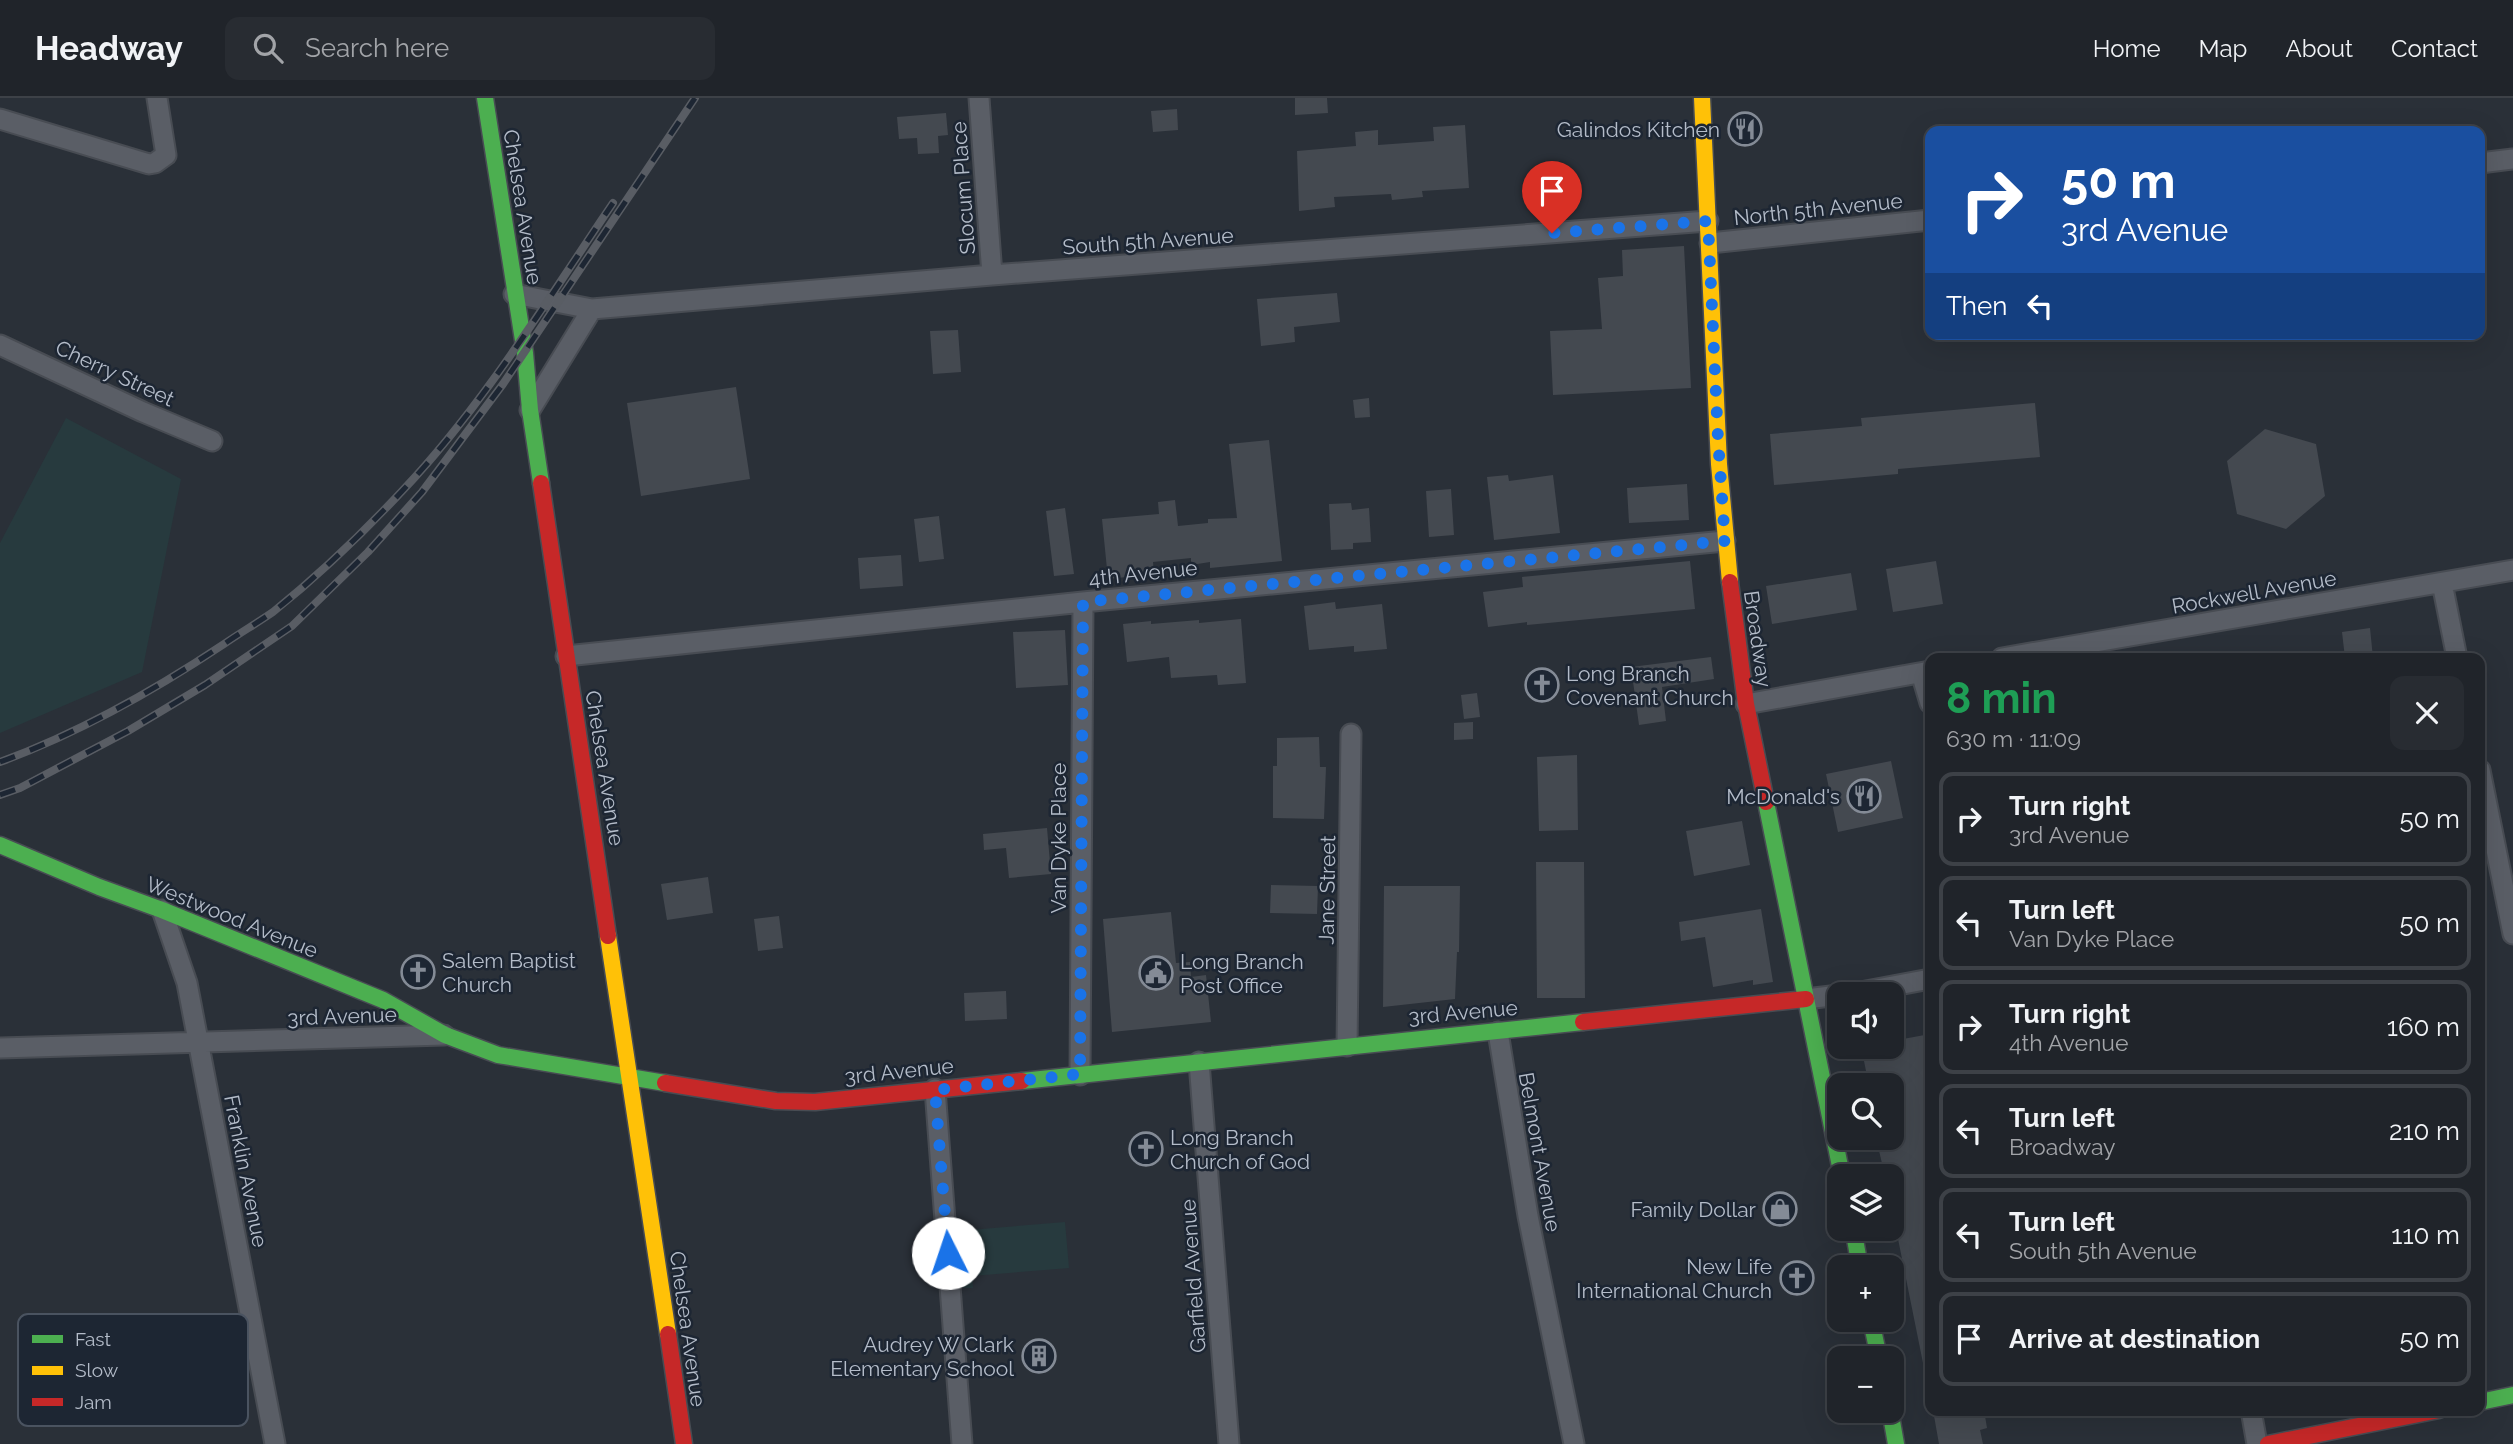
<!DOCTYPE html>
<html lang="en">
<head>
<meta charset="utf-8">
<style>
	:root { --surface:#20242a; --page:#282c32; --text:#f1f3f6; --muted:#a2a4a8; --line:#3d4147 }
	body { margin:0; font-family:Raleway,sans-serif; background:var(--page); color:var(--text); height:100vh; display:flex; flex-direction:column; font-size:26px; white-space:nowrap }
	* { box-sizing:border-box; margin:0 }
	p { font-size:23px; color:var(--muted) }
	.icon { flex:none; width:38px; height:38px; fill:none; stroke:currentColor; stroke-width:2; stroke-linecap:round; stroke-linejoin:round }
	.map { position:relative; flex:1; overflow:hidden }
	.details { position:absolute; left:1925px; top:555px; width:560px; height:763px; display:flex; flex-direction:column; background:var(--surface); border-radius:14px; box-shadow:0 7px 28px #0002,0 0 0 2px var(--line) }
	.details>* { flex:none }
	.hud { position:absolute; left:1925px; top:28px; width:560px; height:214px; border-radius:14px; box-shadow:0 7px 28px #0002,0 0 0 2px var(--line); background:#1a4fa0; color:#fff; overflow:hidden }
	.controls { position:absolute; left:1827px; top:884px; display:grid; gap:14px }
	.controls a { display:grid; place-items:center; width:77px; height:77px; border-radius:14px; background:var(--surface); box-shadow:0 7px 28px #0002,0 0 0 2px var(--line); font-size:35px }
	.pin { position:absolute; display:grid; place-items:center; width:60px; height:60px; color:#fff; margin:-72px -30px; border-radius:50% 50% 50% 0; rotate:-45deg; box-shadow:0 0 7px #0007 }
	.pin .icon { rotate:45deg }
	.me { position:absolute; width:77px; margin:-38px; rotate:356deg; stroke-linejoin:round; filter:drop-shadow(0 0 5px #0008) }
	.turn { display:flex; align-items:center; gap:24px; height:147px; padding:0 21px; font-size:32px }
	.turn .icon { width:91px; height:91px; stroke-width:2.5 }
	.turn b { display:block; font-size:49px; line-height:60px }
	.then { display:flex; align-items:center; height:66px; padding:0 21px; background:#0003; gap:14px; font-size:26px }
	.round { display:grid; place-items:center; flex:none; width:74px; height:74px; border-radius:14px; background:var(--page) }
	.overview { display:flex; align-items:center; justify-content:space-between; height:119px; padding:0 21px }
	h1 { font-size:42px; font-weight:700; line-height:52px; color:#1e9e55 }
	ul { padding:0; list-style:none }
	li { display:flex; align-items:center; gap:21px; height:94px; margin:0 14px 10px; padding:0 7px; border:4px solid var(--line); border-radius:14px }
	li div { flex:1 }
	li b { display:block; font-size:26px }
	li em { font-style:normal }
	header { display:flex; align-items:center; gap:42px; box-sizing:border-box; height:98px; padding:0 35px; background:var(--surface); border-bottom:2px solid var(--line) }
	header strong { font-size:33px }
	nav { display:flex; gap:38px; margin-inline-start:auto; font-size:24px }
	.search { width:490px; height:63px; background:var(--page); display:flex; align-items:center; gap:18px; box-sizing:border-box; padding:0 24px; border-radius:14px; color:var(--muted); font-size:26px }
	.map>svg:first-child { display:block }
</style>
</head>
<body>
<header>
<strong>Headway</strong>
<div class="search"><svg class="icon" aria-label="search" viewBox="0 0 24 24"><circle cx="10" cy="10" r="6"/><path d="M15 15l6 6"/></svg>Search here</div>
<nav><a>Home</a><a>Map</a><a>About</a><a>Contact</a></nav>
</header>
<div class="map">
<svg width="2513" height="1346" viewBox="0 0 2513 1346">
	<rect width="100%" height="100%" fill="#2a3038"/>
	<path fill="#273a3e" d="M 66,320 L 181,381 L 142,574 L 0,635 L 0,445 Z
		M 1065,1124 L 1069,1170 L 972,1178 L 973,1190 L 963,1190 L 958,1133 Z"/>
	<path fill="#444950" d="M 1295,0 L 1327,0 L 1328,15 L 1295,17 Z
		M 1177,11 L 1178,32 L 1153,34 L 1151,13 Z
		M 946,15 L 948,37 L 938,38 L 939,55 L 918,56 L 917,40 L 899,41 L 897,19 Z
		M 1465,27 L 1469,90 L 1422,93 L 1423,99 L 1392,102 L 1391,96 L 1334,99 L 1335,109 L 1299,113 L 1297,53 L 1356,48 L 1355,34 L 1378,32 L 1378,47 L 1434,43 L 1433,29 Z
		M 1684,148 L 1691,290 L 1553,297 L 1550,233 L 1602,231 L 1598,180 L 1623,178 L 1622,152 Z
		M 1337,195 L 1340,224 L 1294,229 L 1295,244 L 1261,248 L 1257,201 Z
		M 958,232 L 961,274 L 933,276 L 930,233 Z
		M 736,289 L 750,381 L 641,398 L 627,305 Z
		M 1369,300 L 1370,319 L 1355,320 L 1353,302 Z
		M 2035,305 L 2040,359 L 1898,371 L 1898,376 L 1774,387 L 1770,336 L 1862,328 L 1861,320 Z
		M 2265,331 L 2316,346 L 2325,398 L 2286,431 L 2237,416 L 2227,363 Z
		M 1269,342 L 1282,463 L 1210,470 L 1210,464 L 1191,467 L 1191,460 L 1153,464 L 1154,476 L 1108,481 L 1102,421 L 1159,416 L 1158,404 L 1175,402 L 1178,428 L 1208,425 L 1208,421 L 1237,420 L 1229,346 Z
		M 1508,377 L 1509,383 L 1553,377 L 1560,435 L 1494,442 L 1487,379 Z
		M 1687,386 L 1689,422 L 1629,425 L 1627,390 Z
		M 1451,391 L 1454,437 L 1429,439 L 1426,393 Z
		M 1351,405 L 1352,412 L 1369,410 L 1371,444 L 1353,445 L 1353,451 L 1331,452 L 1329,406 Z
		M 1065,410 L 1074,476 L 1054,478 L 1046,413 Z
		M 939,418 L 944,461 L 919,464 L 914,421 Z
		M 901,457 L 903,488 L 860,491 L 858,460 Z
		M 1690,463 L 1695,511 L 1527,527 L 1527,524 L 1488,529 L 1483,494 L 1523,489 L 1522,479 Z
		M 1936,463 L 1943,506 L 1893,514 L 1886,471 Z
		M 1851,475 L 1857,512 L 1772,526 L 1766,488 Z
		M 1335,504 L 1336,511 L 1382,506 L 1387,551 L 1354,554 L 1354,548 L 1309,552 L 1304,508 Z
		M 1241,521 L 1246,585 L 1218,587 L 1217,577 L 1171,580 L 1169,559 L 1127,564 L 1123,526 L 1151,523 L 1151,526 L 1199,522 L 1199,525 Z
		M 2370,530 L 2373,560 L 2345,560 L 2342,534 Z
		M 1065,532 L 1068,587 L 1016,590 L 1013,534 Z
		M 1711,559 L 1714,581 L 1662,589 L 1666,623 L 1639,627 L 1631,569 Z
		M 1477,595 L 1480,619 L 1464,621 L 1461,597 Z
		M 1473,624 L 1473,641 L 1454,642 L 1454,625 Z
		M 1319,639 L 1320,669 L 1326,669 L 1324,721 L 1273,720 L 1273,668 L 1277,668 L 1277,640 Z
		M 1577,657 L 1578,732 L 1539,733 L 1537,659 Z
		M 1891,663 L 1903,720 L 1838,734 L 1826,676 Z
		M 1742,723 L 1750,767 L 1694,778 L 1686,733 Z
		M 1047,730 L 1051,776 L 1009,780 L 1006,750 L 984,752 L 983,736 Z
		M 1536,764 L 1584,764 L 1585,900 L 1537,900 Z
		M 708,779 L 713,815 L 667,822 L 661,786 Z
		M 1271,787 L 1318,788 L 1317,816 L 1270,815 Z
		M 1384,788 L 1460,788 L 1459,854 L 1457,854 L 1455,901 L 1383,909 Z
		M 1761,811 L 1773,884 L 1753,887 L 1753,882 L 1713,889 L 1705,839 L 1681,843 L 1679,824 Z
		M 1171,814 L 1176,865 L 1190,864 L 1191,879 L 1206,877 L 1211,924 L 1112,934 L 1103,821 Z
		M 779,818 L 783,850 L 758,853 L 754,821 Z
		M 1006,893 L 1007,921 L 965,923 L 964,895 Z
		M 1892,933 L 1903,941 L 1930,936 L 1930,1264 L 1923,1265 L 1892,1111 L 1892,1078 L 1885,1078 L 1876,1040 L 1892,1040 L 1892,987 L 1860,987 L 1866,973 L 1861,948 L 1892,948 Z
		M 1933,1312 L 1984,1312 L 1987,1330 L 1980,1332 L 1983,1346 L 1939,1346 Z"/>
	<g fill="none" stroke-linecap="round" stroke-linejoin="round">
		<defs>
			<path id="street" d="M 979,0 L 992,177
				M 0,21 L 149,66 L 155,65 L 166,57 L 157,0
				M 2480,65 L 2513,61
				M 1710,145 L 1930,122
				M 514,196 L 592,211
				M 0,247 L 143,314 L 212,343
				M 530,312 L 592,211 L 992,177 L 1708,123
				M 2442,485 L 2457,560
				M 566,558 L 1083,504 L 1725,443
				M 2002,560 L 2513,472
				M 1921,575 L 1930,605
				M 1746,606 L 1930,573
				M 2480,672 L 2513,836
				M 162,812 L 187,885 L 275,1346
				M 1850,896 L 1930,881
				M 1806,901 L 1839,897
				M 1498,934 L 1528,1118 L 1574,1346
				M 1347,948 L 1351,636
				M 0,950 L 444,937
				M 1199,964 L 1229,1346
				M 1080,977 L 1083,504
				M 935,991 L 962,1346
				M 2251,1312 L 2257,1346"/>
			<path id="fast" d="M 485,0 L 525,255 L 530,312 L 541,385
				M 1766,704 L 1842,1078
				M 0,747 L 99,789 L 162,812 L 383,902 L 445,937 L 498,957 L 665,985
				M 1022,983 L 1583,924
				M 1853,1130 L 1860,1169
				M 1871,1222 L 1879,1260
				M 2480,1304 L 2513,1297
				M 1890,1312 L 1896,1346"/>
			<path id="slow" d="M 1702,0 L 1719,366 L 1730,484
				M 608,838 L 668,1236"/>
			<path id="jam" d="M 541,385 L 608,838
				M 1730,484 L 1746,606 L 1766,704
				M 1583,924 L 1806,901
				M 665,985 L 776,1003 L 815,1004 L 1022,983
				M 668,1236 L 684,1346
				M 2268,1346 L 2439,1312"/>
		</defs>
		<use href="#street" stroke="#484c53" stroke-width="23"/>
		<use href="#fast" stroke="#484c53" stroke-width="19"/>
		<use href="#slow" stroke="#484c53" stroke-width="19"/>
		<use href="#jam" stroke="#484c53" stroke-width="19"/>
		<use href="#street" stroke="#5a5e66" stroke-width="19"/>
		<use href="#fast" stroke="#4caf50" stroke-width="16"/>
		<use href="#slow" stroke="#ffc107" stroke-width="16"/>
		<use href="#jam" stroke="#c62828" stroke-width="16"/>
		<defs>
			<path id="rail" d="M 0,664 C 79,635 155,592 224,546 C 240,535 257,525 273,514 C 319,477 364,434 404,391 C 485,305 547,202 613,105
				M 0,697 L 20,690 L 128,633 L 205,587 L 292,528 L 368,454 L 422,394 L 503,286 L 695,0"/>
		</defs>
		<use href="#rail" stroke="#595d64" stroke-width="8"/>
		<use href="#rail" stroke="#1d2633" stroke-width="5" stroke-dasharray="16" stroke-linecap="butt"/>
	</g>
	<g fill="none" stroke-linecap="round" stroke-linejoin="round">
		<path stroke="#1a73e8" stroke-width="12" stroke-dasharray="0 21.6" d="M 948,1155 L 935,992 L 1080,976 L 1083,504 L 1725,443 L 1718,341 L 1708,123 L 1552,135"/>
	</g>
	<defs>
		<symbol id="restaurant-ring" viewBox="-11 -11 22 22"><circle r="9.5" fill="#1d2633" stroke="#848b96" stroke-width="1.5"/><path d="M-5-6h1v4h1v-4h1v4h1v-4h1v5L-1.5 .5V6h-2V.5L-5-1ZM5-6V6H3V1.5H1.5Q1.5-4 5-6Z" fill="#848b96"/></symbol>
		<symbol id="church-ring" viewBox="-11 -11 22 22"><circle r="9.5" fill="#1d2633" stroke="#848b96" stroke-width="1.5"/><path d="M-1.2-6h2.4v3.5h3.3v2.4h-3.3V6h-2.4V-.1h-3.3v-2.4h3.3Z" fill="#848b96"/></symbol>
		<symbol id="civic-ring" viewBox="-11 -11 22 22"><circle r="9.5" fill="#1d2633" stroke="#848b96" stroke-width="1.5"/><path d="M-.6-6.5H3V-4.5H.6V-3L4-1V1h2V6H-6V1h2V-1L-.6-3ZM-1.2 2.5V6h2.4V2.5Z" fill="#848b96"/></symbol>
		<symbol id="shop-ring" viewBox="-11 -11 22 22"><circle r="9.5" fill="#1d2633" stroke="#848b96" stroke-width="1.5"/><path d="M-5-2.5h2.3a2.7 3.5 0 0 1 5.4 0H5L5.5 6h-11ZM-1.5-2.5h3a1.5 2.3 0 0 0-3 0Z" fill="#848b96"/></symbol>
		<symbol id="building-ring" viewBox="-11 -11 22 22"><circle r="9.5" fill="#1d2633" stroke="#848b96" stroke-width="1.5"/><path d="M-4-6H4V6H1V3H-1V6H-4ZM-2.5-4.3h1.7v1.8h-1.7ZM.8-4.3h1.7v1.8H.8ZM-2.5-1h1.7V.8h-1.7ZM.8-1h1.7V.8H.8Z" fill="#848b96"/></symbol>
	</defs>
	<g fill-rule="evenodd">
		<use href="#restaurant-ring" x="1726" y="12" width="38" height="38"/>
		<use href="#church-ring" x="1523" y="568" width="38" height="38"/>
		<use href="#restaurant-ring" x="1845" y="679" width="38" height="38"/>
		<use href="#church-ring" x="399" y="855" width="38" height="38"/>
		<use href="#civic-ring" x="1137" y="856" width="38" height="38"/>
		<use href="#church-ring" x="1127" y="1032" width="38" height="38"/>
		<use href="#shop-ring" x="1761" y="1092" width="38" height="38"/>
		<use href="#church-ring" x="1778" y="1161" width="38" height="38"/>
		<use href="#building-ring" x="1020" y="1239" width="38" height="38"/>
	</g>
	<g text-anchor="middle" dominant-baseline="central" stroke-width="5" stroke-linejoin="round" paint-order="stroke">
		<g font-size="21" fill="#b4bcc9" stroke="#1d2633" text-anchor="end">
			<text x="1720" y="31">Galindos Kitchen</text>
			<text x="1566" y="575" text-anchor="start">Long Branch<tspan x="1566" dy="24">Covenant Church</tspan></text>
			<text x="1840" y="698">McDonald's</text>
			<text x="442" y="862" text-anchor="start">Salem Baptist<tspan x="442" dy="24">Church</tspan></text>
			<text x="1180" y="863" text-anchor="start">Long Branch<tspan x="1180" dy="24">Post Office</tspan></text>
			<text x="1170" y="1039" text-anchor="start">Long Branch<tspan x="1170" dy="24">Church of God</tspan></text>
			<text x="1756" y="1111">Family Dollar</text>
			<text x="1772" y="1168">New Life<tspan x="1772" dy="24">International Church</tspan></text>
			<text x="1014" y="1246">Audrey W Clark<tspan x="1014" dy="24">Elementary School</tspan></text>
		</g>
		<g font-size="21" fill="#b4bcc9" stroke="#1d2633">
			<text transform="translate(963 90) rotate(-94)">Slocum Place</text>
			<text transform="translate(523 109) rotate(81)">Chelsea Avenue</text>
			<text transform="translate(1818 111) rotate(-6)">North 5th Avenue</text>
			<text transform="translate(1148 143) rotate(-4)">South 5th Avenue</text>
			<text transform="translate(115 275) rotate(25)">Cherry Street</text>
			<text transform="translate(1143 475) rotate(-6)">4th Avenue</text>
			<text transform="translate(2254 494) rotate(-10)">Rockwell Avenue</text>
			<text transform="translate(1758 541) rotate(82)">Broadway</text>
			<text transform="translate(605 670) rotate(81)">Chelsea Avenue</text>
			<text transform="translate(1058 740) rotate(-90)">Van Dyke Place</text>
			<text transform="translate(1327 792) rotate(-89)">Jane Street</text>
			<text transform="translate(232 819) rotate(22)">Westwood Avenue</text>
			<text transform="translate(1463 914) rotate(-5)">3rd Avenue</text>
			<text transform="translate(342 918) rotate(-2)">3rd Avenue</text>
			<text transform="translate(899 973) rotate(-6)">3rd Avenue</text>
			<text transform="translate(1540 1054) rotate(80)">Belmont Avenue</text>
			<text transform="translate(246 1073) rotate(79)">Franklin Avenue</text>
			<text transform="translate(1193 1178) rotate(-94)">Garfield Avenue</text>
			<text transform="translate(688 1231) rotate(82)">Chelsea Avenue</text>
		</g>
	</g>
	<rect x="18" y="1216" width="230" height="112" rx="10" fill="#1d2633" stroke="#4a5360" stroke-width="2"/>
	<rect x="32" y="1237" width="31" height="8" fill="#4caf50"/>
	<rect x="32" y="1268" width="31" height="9" fill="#ffc107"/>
	<rect x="32" y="1300" width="31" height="8" fill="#c62828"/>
	<g font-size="19" fill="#b4bcc9">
		<text x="75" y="1248">Fast</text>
		<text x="75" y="1279">Slow</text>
		<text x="75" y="1311">Jam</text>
	</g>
</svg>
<div class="controls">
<a><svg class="icon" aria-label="sound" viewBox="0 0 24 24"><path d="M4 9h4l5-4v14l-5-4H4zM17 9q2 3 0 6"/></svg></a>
<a><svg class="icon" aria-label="search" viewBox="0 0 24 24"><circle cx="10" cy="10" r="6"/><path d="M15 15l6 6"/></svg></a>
<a><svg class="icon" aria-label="layers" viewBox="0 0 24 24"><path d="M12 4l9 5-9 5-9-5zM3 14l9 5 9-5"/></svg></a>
<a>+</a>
<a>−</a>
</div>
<div class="pin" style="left:1552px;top:135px;background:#d93025"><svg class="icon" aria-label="arrive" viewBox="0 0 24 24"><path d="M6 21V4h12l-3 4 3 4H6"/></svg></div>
<svg class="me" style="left:948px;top:1155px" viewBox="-20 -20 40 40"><circle r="19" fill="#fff"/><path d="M0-13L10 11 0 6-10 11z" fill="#1a73e8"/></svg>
<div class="hud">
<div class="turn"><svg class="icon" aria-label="right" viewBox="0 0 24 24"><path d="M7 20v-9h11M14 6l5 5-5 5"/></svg><div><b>50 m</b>3rd Avenue</div></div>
<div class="then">Then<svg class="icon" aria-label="left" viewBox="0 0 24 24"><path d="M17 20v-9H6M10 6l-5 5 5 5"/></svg></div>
</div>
<section class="details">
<div class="overview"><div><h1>8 min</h1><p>630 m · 11:09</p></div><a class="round"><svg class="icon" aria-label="close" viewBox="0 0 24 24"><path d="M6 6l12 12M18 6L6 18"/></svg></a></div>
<ul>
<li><svg class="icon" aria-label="right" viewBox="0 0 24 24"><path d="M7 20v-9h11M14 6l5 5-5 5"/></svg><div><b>Turn right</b><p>3rd Avenue</p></div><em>50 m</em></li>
<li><svg class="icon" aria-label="left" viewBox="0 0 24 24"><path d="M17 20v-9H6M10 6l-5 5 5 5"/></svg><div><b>Turn left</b><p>Van Dyke Place</p></div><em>50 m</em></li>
<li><svg class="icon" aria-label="right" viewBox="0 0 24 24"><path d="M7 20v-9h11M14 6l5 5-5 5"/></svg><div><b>Turn right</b><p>4th Avenue</p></div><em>160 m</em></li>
<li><svg class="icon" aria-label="left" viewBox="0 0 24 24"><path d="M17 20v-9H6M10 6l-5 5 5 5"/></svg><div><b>Turn left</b><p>Broadway</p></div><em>210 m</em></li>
<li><svg class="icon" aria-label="left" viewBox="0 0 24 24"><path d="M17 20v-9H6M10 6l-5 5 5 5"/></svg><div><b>Turn left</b><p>South 5th Avenue</p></div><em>110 m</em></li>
<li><svg class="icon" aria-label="arrive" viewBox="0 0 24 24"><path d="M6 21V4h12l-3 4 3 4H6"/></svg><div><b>Arrive at destination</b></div><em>50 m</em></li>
</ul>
</section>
</div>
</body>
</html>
